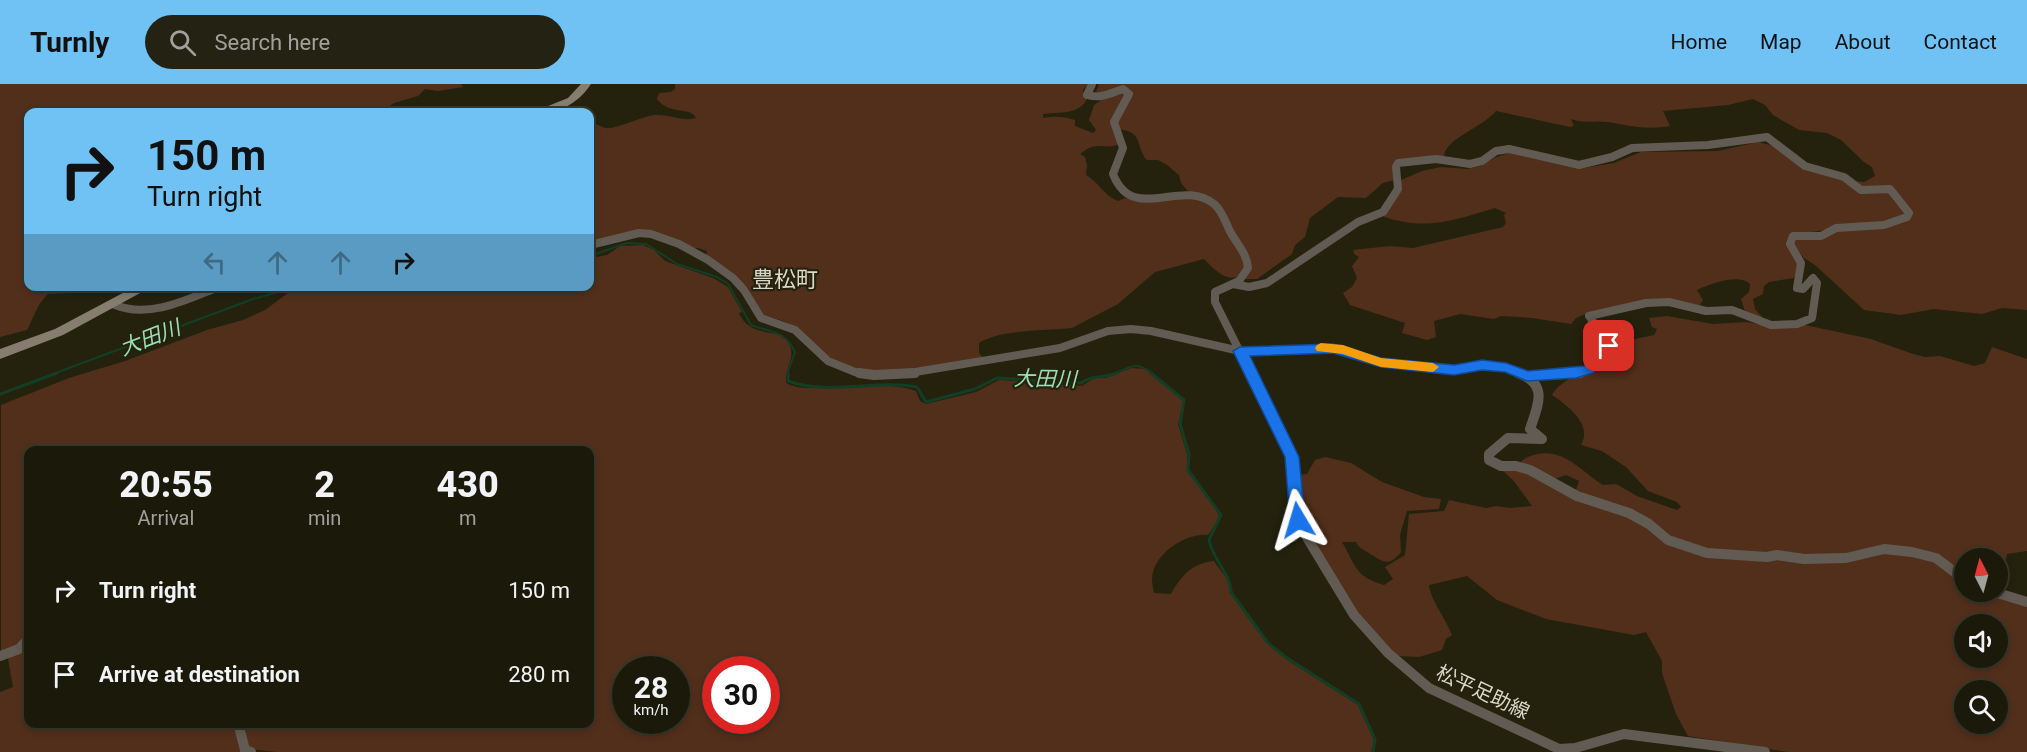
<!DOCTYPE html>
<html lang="en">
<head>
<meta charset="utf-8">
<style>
	:root { --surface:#1b1a0a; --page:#242313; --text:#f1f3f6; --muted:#a0a19c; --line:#39382b; --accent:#70c2f4 }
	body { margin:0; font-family:Roboto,"Noto Sans JP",sans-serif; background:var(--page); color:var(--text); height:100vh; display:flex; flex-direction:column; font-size:22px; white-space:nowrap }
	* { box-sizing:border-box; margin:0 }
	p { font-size:20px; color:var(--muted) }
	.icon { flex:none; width:33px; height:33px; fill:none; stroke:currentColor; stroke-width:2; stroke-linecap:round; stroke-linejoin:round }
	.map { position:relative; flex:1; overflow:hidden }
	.side { position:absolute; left:24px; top:362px; width:570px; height:282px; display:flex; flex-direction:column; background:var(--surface); border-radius:12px; box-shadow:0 3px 9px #0003,0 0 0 2px var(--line) }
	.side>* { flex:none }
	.hud { position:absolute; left:24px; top:24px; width:570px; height:183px; border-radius:12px; box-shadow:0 3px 9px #0003,0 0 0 2px var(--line); background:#70c2f4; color:#111; overflow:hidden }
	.needle { width:39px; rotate:354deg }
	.buttons { position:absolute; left:1954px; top:464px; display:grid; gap:12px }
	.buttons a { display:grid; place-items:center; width:54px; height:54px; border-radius:50%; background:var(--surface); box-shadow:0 3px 9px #0003,0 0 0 2px var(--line); font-size:30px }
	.speed { position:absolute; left:612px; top:572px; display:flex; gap:12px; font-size:30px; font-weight:700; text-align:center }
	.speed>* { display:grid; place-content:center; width:78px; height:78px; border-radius:50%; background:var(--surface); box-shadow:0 3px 9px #0003,0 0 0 2px var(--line); line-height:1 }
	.speed small { font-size:15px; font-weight:400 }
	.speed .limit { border:9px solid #d22; background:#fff; color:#111 }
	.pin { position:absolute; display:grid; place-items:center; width:51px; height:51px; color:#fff; margin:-26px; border-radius:12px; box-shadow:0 3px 9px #0006 }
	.me { position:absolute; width:66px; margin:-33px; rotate:353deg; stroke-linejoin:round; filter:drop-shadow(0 0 4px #0008) }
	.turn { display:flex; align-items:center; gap:21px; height:126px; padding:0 24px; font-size:27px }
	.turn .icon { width:78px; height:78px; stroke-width:2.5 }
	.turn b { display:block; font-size:42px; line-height:51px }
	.lanes { display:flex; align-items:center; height:57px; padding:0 24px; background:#0003; justify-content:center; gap:30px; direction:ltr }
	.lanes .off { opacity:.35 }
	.eta { display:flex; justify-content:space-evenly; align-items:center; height:102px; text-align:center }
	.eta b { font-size:36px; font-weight:800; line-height:42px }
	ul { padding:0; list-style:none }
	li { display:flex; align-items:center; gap:18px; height:84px; padding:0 24px }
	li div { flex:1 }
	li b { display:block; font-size:22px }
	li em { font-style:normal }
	header { display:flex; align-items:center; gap:36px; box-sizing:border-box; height:84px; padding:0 30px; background:var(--accent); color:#111 }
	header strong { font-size:28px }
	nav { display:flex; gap:33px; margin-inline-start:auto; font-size:21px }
	.search { width:420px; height:54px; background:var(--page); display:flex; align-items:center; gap:15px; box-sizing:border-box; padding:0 21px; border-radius:33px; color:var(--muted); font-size:22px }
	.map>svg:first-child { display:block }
</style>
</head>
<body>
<header>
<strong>Turnly</strong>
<div class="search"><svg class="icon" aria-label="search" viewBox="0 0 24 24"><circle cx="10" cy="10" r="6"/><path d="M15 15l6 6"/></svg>Search here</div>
<nav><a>Home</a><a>Map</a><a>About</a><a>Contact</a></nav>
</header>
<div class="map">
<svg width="2027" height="668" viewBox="0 0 2027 668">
	<rect width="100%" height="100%" fill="#24220d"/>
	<path fill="#522f1b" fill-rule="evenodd" d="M 0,0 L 461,0 L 463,3 L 438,7 L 425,5 L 418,12 L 394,19 L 381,28 L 28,28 L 28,202 L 80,203 L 70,209 L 48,210 C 37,220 34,233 27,246 L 0,253 Z
		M 675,0 L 1088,0 L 1083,6 L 1084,11 L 1087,15 C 1079,31 1059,28 1043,30 L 1043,34 C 1055,32 1063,32 1075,36 L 1075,42 L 1093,49 L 1096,46 L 1089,36 L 1094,21 L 1106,13 L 1126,9 L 1111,39 L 1119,60 C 1105,67 1098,55 1080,70 L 1085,73 L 1087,81 L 1086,91 C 1099,98 1103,111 1118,117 L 1125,114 L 1142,117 L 1191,113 L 1210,119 L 1217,128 L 1246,179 L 1242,191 C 1227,200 1214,185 1204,175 L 1155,188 L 1118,220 L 1072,244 C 1045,247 1001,245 979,259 L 979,269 L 983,274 C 940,281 879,300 838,278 C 821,270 811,252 795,243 C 783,235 774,235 761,230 L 748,204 L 706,171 L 707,167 L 698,164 L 692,165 L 655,150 L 590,158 L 590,37 C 595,39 601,43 606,44 C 614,46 643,32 655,31 C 670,30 682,38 696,34 C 691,22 670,32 657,15 L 659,9 L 671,8 L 675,5 Z
		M 1097,0 L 2027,0 L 2027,226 L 2002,224 L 1982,230 L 1934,225 L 1901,231 L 1864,226 L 1815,181 L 1804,174 L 1794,162 L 1794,154 L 1910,134 L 1895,107 L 1862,105 L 1852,97 L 1864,98 L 1875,92 L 1872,83 L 1864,78 L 1841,56 L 1827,49 L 1799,46 L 1773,31 L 1765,21 L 1753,15 L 1728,21 L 1663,27 L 1670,42 C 1647,46 1630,42 1608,38 C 1594,36 1584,40 1571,35 L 1574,42 L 1570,43 L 1496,27 C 1482,44 1446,54 1444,72 L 1402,76 L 1395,96 L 1383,99 L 1366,114 L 1338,113 L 1310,134 L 1305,153 L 1295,161 L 1292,170 L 1257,195 L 1245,195 L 1249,187 L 1223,129 L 1187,106 L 1181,99 L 1179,91 L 1167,81 L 1158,76 L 1147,76 C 1135,64 1145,47 1117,45 L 1116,39 L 1131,9 L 1100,9 L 1096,7 L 1099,1 Z
		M 1758,58 L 1778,63 L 1802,81 L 1843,94 L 1859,106 L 1886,105 L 1906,130 L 1889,137 L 1790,151 L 1799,180 L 1794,194 L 1769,198 L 1764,202 L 1763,210 L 1753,215 L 1755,225 L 1763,234 L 1760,235 L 1745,227 L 1741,215 L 1749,208 L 1750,200 C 1739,189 1710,200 1697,206 L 1703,216 L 1698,224 L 1644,218 L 1585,230 L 1576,234 L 1571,240 L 1532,234 L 1501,232 L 1494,235 L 1460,230 L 1434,237 L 1436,253 L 1427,256 L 1402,249 L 1405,239 L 1350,221 L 1343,209 L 1352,203 L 1357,194 L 1352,182 L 1359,173 L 1354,170 L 1353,166 L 1390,162 L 1413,164 L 1503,143 L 1506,139 L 1504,131 L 1506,129 L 1495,124 C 1454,136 1428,147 1384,133 L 1401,96 L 1422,87 L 1441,83 L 1467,85 L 1481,82 L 1494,74 L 1509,69 L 1578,85 L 1614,79 L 1641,68 L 1718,67 Z
		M 643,161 L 654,166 L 665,177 L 713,194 L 728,203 L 742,228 L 739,229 C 747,248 764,247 782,251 C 801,269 785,279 786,299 C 799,306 813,304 827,303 C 854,302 892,298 916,307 L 920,317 L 926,320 L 976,308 L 999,296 L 1082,302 L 1094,294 L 1106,294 L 1131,284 L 1146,285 L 1184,317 L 1178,340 L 1187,370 L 1187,386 L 1215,422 L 1220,434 L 1208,451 C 1185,449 1153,470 1152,495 C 1152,499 1153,505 1154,509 L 1171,510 C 1181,492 1192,479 1214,477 C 1221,489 1230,493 1230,509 L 1267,559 L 1286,575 L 1358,621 L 1373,654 L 1374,660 L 1371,668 L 277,668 L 249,665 L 240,639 L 590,639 L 590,366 L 28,366 L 28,552 L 17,563 L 4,568 L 1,566 L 1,321 L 69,294 L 125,277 L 207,246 L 243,236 L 265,226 L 288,209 L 315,202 L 590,202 L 590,174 L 607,171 L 620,162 ZM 626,585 L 676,585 L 676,636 L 626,636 ZM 716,585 L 766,585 L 766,636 L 716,636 Z
		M 1667,232 L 1713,240 L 1747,238 L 1772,243 L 1805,241 L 1871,255 L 1913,270 L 1925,273 L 1940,272 L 1974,282 L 1985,279 L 1992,263 L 2027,275 L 2027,467 L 2007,470 L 2006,475 L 1998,478 L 1998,474 L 1986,474 L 1979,469 L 1973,469 L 1976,474 L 1965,474 L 1965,486 L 1955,484 L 1918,467 L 1844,471 L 1723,469 L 1675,457 L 1576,406 L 1579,397 L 1566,391 L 1554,395 L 1518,381 C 1523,374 1529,372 1538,370 C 1565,365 1582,388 1603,401 L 1616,400 L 1637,412 L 1677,426 L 1681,423 L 1677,418 L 1648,407 L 1626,383 L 1602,367 L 1581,361 C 1593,340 1568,322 1552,311 C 1561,293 1598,284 1613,269 L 1612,260 L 1654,251 L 1657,245 L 1652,243 L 1649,234 Z
		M 1325,373 L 1351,379 L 1382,398 L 1424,413 L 1441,415 L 1439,425 L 1407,427 L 1400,451 L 1401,468 C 1388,485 1381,476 1367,468 C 1362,465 1359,464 1356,458 L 1342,458 C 1356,482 1355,493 1384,501 L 1393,495 L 1385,483 L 1405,471 L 1409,430 L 1444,427 L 1449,416 L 1486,424 L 1496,422 L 1510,424 L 1532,422 L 1513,396 L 1503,387 L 1515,385 L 1630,432 L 1652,444 L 1718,473 L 1885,469 L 1935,475 L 1965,499 L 1965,507 L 1985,507 L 2027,521 L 2027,668 L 1788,668 L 1688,652 L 1676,630 L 1662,589 L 1662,577 L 1646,548 L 1634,551 L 1546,535 L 1497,516 L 1467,492 L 1429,501 C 1430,515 1446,535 1452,551 L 1446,555 L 1442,566 L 1419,573 L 1397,572 L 1355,528 L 1305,445 L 1297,391 L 1307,390 L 1315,376 ZM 1965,540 L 1998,540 L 1998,573 L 1965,573 ZM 1965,606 L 1998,606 L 1998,639 L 1965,639 Z
		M 28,558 L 28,639 L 235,639 L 244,668 L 0,668 L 0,608 L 13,603 L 8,575 Z"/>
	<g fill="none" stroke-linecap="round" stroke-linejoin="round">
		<path stroke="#123e26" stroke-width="2" d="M 590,172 L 627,159 L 646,160 L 677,180 L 717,193 L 728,200 L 751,241 C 772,249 784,246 795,268 L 787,290
			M 53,290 L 253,215 L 301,202
			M 1113,290 C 1131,283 1136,276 1153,290"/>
		<path stroke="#123e26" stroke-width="3" d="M 788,289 L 788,297 C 829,312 875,295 917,303 L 926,318 L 975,305 L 997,294 L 1081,299 C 1091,291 1105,294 1117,289
			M 1151,289 L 1184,316 L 1180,340 L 1189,370 L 1188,386 L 1221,431 L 1209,456 C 1213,476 1231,491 1231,508 L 1268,559 L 1287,574 L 1359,620 L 1375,655 L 1373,668
			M 0,310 L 57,289"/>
		<path stroke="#625b53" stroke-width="8" d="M 1092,0 L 1087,11 C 1100,15 1111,9 1123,5 L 1129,10 L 1114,38 L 1123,64 L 1113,90 C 1133,141 1181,93 1214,120 C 1223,127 1226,141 1232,151 C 1239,162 1247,171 1248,184 L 1239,197 L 1215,208 L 1215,218 L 1251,290
			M 590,161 L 639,149 L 651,150 L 679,160 L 708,176 L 733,194 L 744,206 L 761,234 L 795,246 L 828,277 L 855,288 L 869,290
			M 1233,200 L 1249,203 L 1267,199 L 1358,138 L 1383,128 L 1398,105 L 1396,83 L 1398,79 L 1436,75 L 1470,80 L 1482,77 L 1496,67 L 1509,65 L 1579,81 L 1612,73 L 1632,64 L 1708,61 L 1767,53 L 1805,82 L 1844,93 L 1861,106 L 1890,105 L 1909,129 L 1907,133 L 1884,141 L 1836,144 L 1821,152 L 1793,152 L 1790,160 L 1801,179 L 1797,204 L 1803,205 L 1813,194 L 1817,199 L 1812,234 L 1797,240 L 1771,241 L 1732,226 L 1706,227 L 1669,218 L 1646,219 L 1589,232 L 1607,257 L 1608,270 L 1589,286 L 1573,290
			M 115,221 C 150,235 188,215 221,202
			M 903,290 L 1060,264 L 1108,247 L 1131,245 L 1151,247 L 1240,267 L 1333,264 L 1381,278 L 1454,286 L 1482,281 L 1506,284 L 1522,290"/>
		<path stroke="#625b53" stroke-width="10" d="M 859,289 L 874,291 L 915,289
			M 1250,289 L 1292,373 L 1300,442 L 1354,531 L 1388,569 L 1429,604 L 1559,665 L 1575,664 L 1624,650 L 1765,668
			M 1518,289 C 1549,300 1538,321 1530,345 L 1542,355 L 1508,354 L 1489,370 L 1489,376 L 1501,382 L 1516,382 L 1530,386 L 1577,412 L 1629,429 L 1649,440 L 1668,456 L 1707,469 L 1767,473 L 1777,471 L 1804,475 L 1846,474 L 1884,465 L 1912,468 L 1936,474 L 1965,496
			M 1527,292 L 1580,289
			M 1991,507 L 2027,518
			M 0,572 L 19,565 L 28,555
			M 238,639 L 245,666 L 251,668"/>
		<path fill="#867c6f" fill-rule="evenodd" d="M 581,0 L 591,0 C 578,20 557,31 533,28 L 568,14 Z
			M 136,202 L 153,202 L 63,251 L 0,275 L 0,265 L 55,245 Z"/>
	</g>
	<path fill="#1a73e8" stroke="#114b97" stroke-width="1.5" d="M 1609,257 L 1616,262 L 1615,270 L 1593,289 L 1576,294 L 1527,297 L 1505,288 L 1482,286 L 1454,291 L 1381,283 L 1333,269 L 1250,272 L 1299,373 L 1305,436 L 1303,440 L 1293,440 L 1290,436 L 1285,373 L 1233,267 L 1240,263 L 1333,260 L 1381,274 L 1454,281 L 1482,276 L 1506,279 L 1528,287 L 1584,282 L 1602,268 L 1605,258 Z"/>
	<path fill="#f59e0b" d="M 1321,259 L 1343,261 L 1381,274 L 1433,279 L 1439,283 L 1433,288 L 1381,283 L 1343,270 L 1317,267 L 1315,264 L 1317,261 Z"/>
	<g text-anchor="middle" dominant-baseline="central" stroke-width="4.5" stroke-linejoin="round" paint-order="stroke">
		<g font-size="20" fill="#d9d8cb" stroke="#24220d">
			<text transform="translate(1483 608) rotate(25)">松平足助線</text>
		</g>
		<g font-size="21" font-style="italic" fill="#99e0b4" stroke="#24220d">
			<text transform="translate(150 254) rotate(-21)">大田川</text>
			<text transform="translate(1045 295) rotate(1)">大田川</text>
		</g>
		<g font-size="22" fill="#d9d8cb" stroke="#24220d">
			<text x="785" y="195">豊松町</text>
		</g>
	</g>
</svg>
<div class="buttons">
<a><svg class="needle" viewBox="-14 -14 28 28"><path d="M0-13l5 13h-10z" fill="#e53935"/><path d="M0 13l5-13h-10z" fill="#a0a19c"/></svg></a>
<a><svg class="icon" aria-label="sound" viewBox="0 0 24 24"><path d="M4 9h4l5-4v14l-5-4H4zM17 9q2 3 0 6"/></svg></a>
<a><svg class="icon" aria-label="search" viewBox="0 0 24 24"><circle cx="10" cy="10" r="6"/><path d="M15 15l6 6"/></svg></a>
</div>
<div class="speed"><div>28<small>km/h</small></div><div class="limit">30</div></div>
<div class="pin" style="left:1609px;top:262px;background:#d93025"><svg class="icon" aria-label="arrive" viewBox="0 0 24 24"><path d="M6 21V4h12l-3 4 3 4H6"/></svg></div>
<svg class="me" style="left:1298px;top:436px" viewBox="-20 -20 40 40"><path d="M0-17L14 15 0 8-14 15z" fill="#1a73e8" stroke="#fff" stroke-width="4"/></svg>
<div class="hud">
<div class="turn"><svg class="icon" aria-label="right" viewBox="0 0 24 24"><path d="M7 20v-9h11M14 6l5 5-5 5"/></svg><div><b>150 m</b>Turn right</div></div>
<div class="lanes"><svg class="icon off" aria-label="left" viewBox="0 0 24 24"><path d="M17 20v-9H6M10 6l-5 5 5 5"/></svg><svg class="icon off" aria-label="ahead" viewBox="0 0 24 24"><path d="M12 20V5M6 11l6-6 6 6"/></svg><svg class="icon off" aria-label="ahead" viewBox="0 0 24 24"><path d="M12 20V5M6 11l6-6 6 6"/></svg><svg class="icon" aria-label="right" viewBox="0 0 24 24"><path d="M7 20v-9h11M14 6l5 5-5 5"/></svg></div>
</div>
<section class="side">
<div class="eta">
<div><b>20:55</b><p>Arrival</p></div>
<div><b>2</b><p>min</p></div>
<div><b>430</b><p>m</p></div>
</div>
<ul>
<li><svg class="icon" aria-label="right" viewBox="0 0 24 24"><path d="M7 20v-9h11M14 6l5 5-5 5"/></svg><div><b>Turn right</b></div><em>150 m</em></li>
<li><svg class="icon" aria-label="arrive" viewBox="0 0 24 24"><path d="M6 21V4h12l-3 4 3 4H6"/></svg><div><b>Arrive at destination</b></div><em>280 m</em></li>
</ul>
</section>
</div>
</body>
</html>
